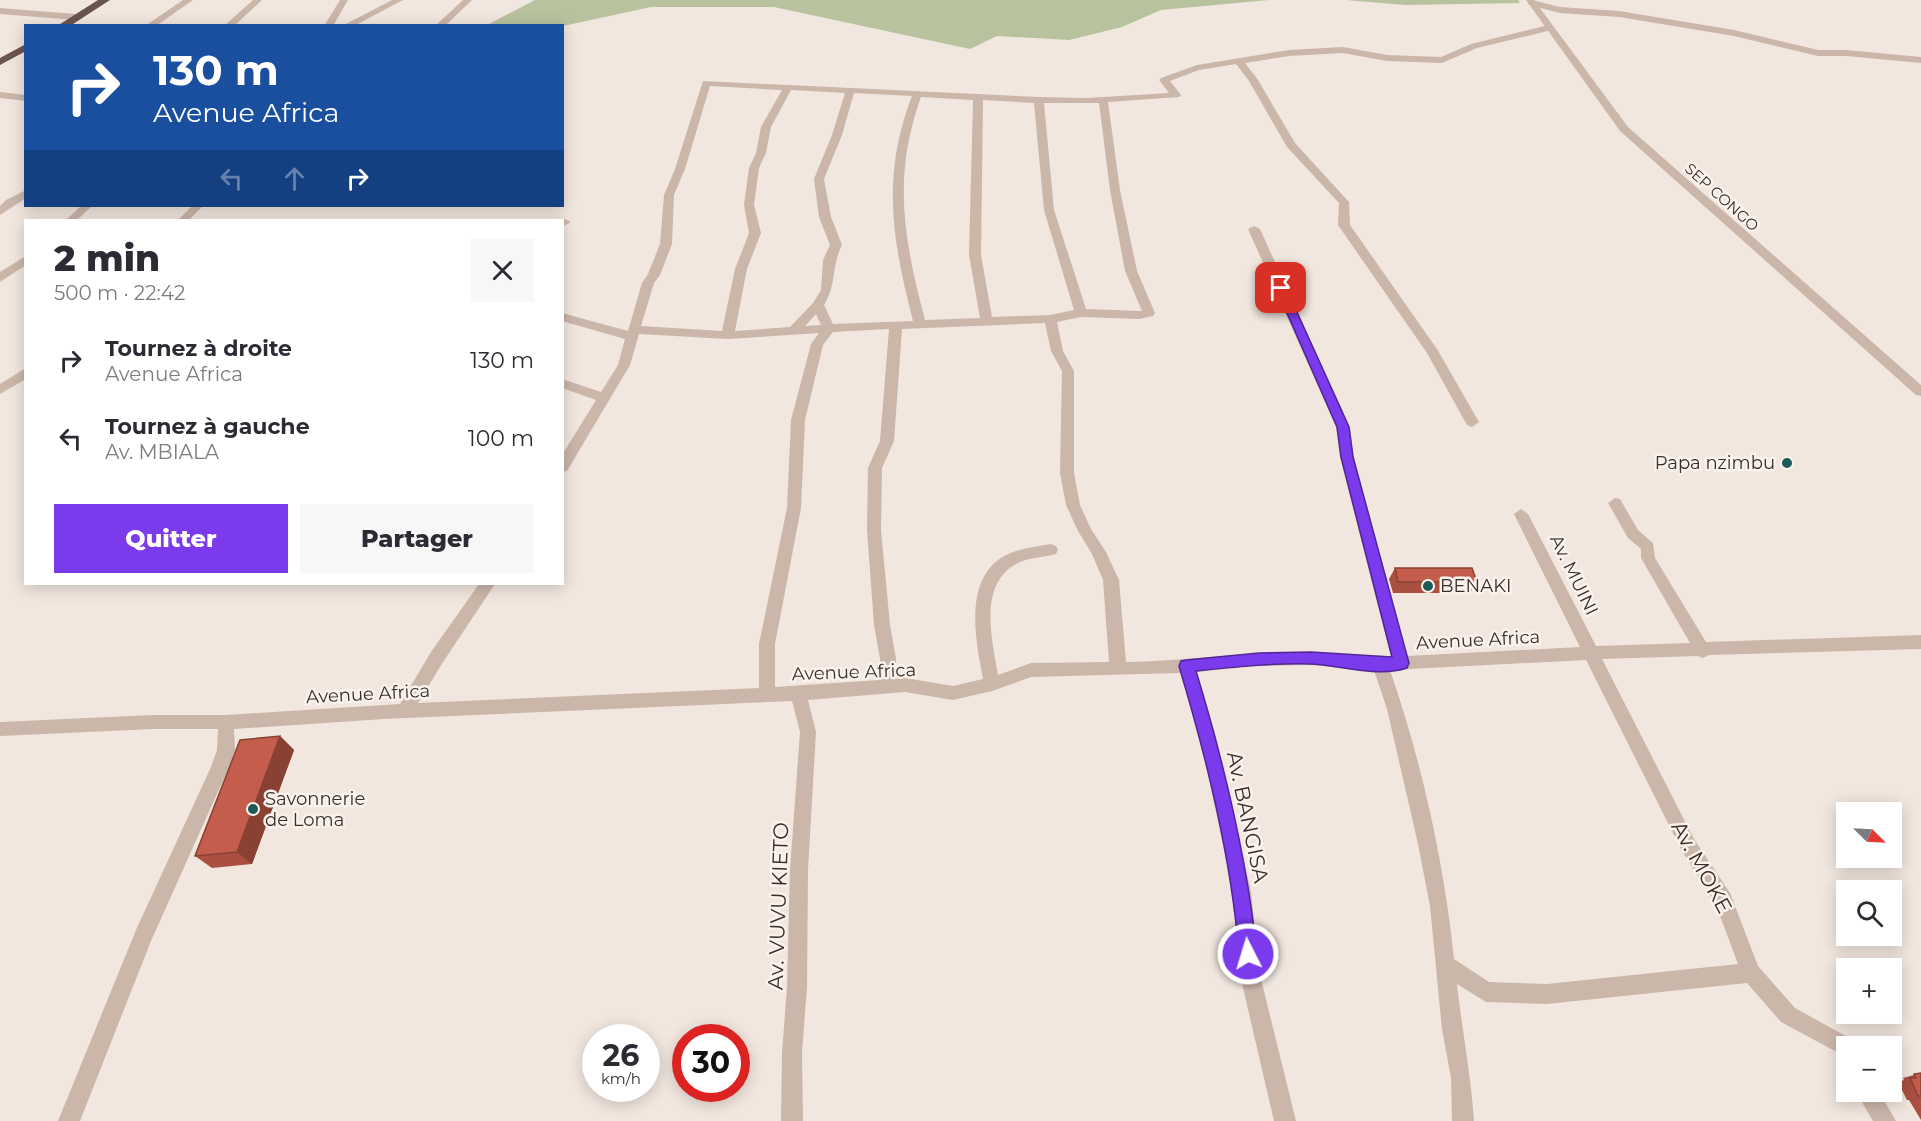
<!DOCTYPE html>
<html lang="fr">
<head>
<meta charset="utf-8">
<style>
	:root { --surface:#fff; --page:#f7f7f7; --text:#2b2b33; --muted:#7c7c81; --accent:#7c3aed }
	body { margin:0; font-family:Montserrat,sans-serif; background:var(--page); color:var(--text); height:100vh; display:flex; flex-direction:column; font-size:22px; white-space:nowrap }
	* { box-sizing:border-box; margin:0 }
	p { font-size:20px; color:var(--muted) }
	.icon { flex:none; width:33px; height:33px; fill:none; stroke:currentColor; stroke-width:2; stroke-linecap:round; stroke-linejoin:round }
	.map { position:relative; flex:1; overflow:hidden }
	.side { position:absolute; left:24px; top:219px; width:540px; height:366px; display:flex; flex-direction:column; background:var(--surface); border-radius:0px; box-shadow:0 3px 15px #0003 }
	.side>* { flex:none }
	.top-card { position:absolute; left:24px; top:24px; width:540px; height:183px; border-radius:0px; box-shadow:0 3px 15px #0003; background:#1a4fa0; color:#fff; overflow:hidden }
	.needle { width:39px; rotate:114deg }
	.buttons { position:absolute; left:1836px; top:802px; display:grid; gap:12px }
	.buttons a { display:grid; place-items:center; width:66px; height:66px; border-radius:0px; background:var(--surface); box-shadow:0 3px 15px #0003; font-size:30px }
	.speed { position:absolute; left:582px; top:1024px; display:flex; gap:12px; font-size:30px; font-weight:700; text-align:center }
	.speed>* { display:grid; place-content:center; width:78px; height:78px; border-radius:50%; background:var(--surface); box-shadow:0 3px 15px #0003; line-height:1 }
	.speed small { font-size:15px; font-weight:400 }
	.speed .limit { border:9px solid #d22; background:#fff; color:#111 }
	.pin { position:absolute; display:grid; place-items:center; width:51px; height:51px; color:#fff; margin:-26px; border-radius:12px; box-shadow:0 3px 9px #0006 }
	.me { position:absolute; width:66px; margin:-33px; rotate:355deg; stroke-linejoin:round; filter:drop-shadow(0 0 4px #0008) }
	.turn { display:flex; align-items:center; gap:21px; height:126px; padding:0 30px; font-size:27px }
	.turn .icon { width:78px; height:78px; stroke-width:2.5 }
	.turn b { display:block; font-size:42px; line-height:51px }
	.lanes { display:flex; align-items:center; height:57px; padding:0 30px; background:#0003; justify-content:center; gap:30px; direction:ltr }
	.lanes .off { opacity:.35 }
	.round { display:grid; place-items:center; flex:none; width:63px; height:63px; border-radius:0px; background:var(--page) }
	.head { display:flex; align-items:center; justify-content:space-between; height:102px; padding:0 30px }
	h1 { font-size:36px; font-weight:800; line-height:45px }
	.action { display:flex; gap:12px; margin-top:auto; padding:12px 30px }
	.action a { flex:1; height:69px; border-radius:0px; background:var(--accent); color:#fff; font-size:24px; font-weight:800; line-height:69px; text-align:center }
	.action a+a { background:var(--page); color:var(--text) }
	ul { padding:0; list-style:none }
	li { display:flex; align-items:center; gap:18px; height:78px; padding:0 30px }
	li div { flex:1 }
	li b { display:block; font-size:22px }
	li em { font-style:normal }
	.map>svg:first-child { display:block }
</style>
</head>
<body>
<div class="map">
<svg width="1921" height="1121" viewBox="0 0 1921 1121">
	<rect width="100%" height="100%" fill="#f2e7df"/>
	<path fill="#b9c29e" d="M 535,0 L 1269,0 L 1161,10 L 1122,27 L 1069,40 L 997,36 L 970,49 L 774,7 L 651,7 L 563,26 L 487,25 Z
		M 1346,0 L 1518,0 L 1520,3 L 1405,5 Z"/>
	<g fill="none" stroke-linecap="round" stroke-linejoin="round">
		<path fill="#cbb6aa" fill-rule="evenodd" d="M 183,0 L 193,0 L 156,26 L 145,26 Z
			M 253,0 L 262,0 L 234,26 L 224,26 Z
			M 340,0 L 348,0 L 333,26 L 324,26 Z
			M 392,0 L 403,0 L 354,26 L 342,26 Z
			M 463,0 L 472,0 L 445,26 L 435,26 Z
			M 1532,0 L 1560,7 L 1619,11 L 1734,30 L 1818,50 L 1846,50 L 1921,57 L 1921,63 L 1846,56 L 1818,56 L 1734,36 L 1619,17 L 1560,13 L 1529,5 L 1528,3 Z
			M 0,8 L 76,14 L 80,17 L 76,20 L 0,14 Z
			M 1549,25 L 1553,28 L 1552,30 L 1477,48 L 1442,63 L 1387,61 L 1343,53 L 1289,56 L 1245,63 L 1258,80 L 1295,143 L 1349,202 L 1350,225 L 1437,349 L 1479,422 L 1472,427 L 1467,425 L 1427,353 L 1338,225 L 1339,203 L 1287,147 L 1249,81 L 1236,64 L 1199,70 L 1170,81 L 1181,95 L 1179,97 L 1108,102 L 1120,190 L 1137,271 L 1155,313 L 1153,316 L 1139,319 L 1081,317 L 1057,322 L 1063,351 L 1074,371 L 1074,473 L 1080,505 L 1091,529 L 1106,552 L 1119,580 L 1126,662 C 1182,661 1238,653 1295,652 C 1327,651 1359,658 1391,657 L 1340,457 L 1336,427 L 1248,229 L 1254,226 L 1260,229 L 1350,427 L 1354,457 L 1407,656 L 1580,647 L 1514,514 L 1521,509 L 1528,514 L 1596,646 L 1690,643 L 1641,558 L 1641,549 L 1628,538 L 1608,503 L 1615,498 L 1620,499 L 1638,530 L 1653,543 L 1655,558 L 1706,642 L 1921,635 L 1921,649 L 1709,655 L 1703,658 L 1697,656 L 1602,659 L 1694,839 L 1730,893 L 1758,966 L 1795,1008 L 1853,1040 L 1856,1047 L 1846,1047 L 1846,1057 L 1781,1022 L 1747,983 L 1547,1004 L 1486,1002 L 1457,984 C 1462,1030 1471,1075 1474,1121 L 1452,1121 L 1451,1078 L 1442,1029 L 1430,906 L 1418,844 L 1387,709 L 1374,670 L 1311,665 L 1259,666 L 1196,672 L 1215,733 L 1251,892 L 1260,975 L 1296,1121 L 1274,1121 L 1240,975 L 1233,892 L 1199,733 L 1180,673 L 1031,677 L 992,691 L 953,700 L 905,692 L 808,700 L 816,732 L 808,870 L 807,987 L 802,1053 L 803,1121 L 781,1121 L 782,1053 L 787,987 L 790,870 L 800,732 L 792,701 L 384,719 L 234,729 L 235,750 L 229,767 L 151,941 L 80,1121 L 58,1121 L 136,930 L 211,767 L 217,750 L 218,729 L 153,729 L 0,736 L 0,722 L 153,715 L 226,715 L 400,704 L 431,652 L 479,584 L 495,584 L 443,662 L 418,703 L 759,688 L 759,644 L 787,508 L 791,420 L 811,344 L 819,333 L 728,339 L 639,334 L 630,365 L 567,471 L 562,472 L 562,455 L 596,400 L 562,388 L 562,379 L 601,392 L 618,365 L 625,339 L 562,321 L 562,313 L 628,331 L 642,283 L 648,274 L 660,244 L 664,195 L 675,169 L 703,81 L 1039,97 L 1086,98 L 1169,93 L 1159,80 L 1161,78 L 1197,65 L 1289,50 L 1343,47 L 1387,55 L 1441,57 L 1471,44 ZM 710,86 L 782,90 L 761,127 L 756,153 L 749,168 L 744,205 L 749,233 L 735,269 L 722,331 L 641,326 L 654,283 L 660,275 L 672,244 L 674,195 L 685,169 ZM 791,90 L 845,93 L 832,135 L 814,179 L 819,217 L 830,245 L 823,260 L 821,290 L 813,303 L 790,327 L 735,331 L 747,269 L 761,233 L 754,205 L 759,168 L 766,153 L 771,127 ZM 854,93 L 912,96 C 881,177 892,239 913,321 L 833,324 L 824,305 C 837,284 831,267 842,245 L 831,217 L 824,179 L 842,135 ZM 921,97 L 973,100 L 969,255 L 980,318 L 925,320 C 904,240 892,177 921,97 ZM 983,100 L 1034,103 L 1044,210 L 1074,310 L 1050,315 L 992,317 L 981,255 ZM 1044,103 L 1099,103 L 1110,190 L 1125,271 L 1142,311 L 1086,309 L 1054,210 ZM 816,314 L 821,325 L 805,326 ZM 1045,323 L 1051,351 L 1062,371 L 1060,473 L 1066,505 L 1078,531 L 1092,554 L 1103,580 L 1109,662 L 1031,663 L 998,675 C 992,640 978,585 1016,564 C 1028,557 1043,558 1056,554 L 1058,550 L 1056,546 L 1051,544 C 1036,547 1020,548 1006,555 C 962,578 976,641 983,679 L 953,686 L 905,678 L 895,679 L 896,659 L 890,625 L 881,530 L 882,468 L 894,441 L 902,329 ZM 889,329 L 880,441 L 868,468 L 867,530 L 874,625 L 880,659 L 879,680 L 775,687 L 775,644 L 801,508 L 805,420 L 823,345 L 833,332 ZM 1586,660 L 1682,851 L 1716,905 L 1738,964 L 1547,984 L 1489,982 L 1454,959 C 1444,862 1422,763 1390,670 Z
			M 0,92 L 26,95 L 26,101 L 0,98 Z
			M 26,190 L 26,198 L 0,215 L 0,206 L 6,200 Z
			M 81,206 L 92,206 L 77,220 L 66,220 Z
			M 192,206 L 203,206 L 189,220 L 178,220 Z
			M 565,219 L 571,222 L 562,227 L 562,220 L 560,220 Z
			M 26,256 L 26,265 L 0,282 L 0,272 Z
			M 26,368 L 26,379 L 0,394 L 0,384 Z
			M 1856,1092 L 1879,1092 L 1896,1121 L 1873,1121 Z"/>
		<path fill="#cbb6aa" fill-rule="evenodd" d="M 1526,0 L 1534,0 L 1628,127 L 1921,385 L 1921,396 L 1916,395 L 1620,131 Z"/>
		<path fill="#6a544e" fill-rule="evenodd" d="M 98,0 L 110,0 L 70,26 L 57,26 Z
			M 26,44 L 26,51 L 0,65 L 0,58 Z"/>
	</g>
	<path fill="#a95040" d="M 1395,568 L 1477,582 L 1470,593 L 1393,593 L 1389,579 Z
		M 280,736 L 294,750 L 252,864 L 212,868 L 195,856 Z
		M 1921,1073 L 1921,1120 L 1909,1100 L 1907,1100 L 1898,1082 L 1904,1080 L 1903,1078 Z"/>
	<path fill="#894134" d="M 280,736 L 294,750 L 252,864 L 237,852 Z"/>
	<path fill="#c45d4b" stroke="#894134" stroke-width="1.5" d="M 1395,568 L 1472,568 L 1477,582 L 1398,582 Z
		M 280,736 L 237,852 L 195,856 L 240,740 Z
		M 1921,1073 L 1921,1096 L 1918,1096 L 1910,1078 L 1916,1078 L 1914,1074 Z"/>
	<path fill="#7c3aed" stroke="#51269a" stroke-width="1.5" d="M 1281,285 L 1286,288 L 1349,427 L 1353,457 L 1409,663 L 1407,668 C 1378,678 1340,665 1310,664 C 1272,663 1234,667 1196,671 C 1224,763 1247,858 1257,954 L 1254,960 L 1248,963 L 1242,960 L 1239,954 C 1231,856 1207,760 1179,666 L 1181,661 L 1186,660 L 1259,653 L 1311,652 L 1392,657 L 1341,457 L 1337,427 L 1276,288 Z"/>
	<g fill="#1f5a58" stroke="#faf2eb" stroke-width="2">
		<circle cx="1787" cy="463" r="6"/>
		<circle cx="1428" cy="586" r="6"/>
		<circle cx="253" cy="809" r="6"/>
	</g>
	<g text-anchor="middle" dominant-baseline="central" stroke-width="5" stroke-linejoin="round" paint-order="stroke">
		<g font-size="15" fill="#382d2a" stroke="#faf2eb">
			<text transform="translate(1722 197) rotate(42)">SEP CONGO</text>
		</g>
		<g font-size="18" fill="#382d2a" stroke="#faf2eb" text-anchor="start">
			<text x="1775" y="463" text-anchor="end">Papa nzimbu</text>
			<text x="1440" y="586">BENAKI</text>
			<text x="265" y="799">Savonnerie<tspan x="265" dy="21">de Loma</tspan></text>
		</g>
		<g font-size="18" fill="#382d2a" stroke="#faf2eb">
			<text transform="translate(1574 575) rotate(64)">Av. MUINI</text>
			<text transform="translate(1478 640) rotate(-3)">Avenue Africa</text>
			<text transform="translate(854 672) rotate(-2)">Avenue Africa</text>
			<text transform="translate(368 694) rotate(-3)">Avenue Africa</text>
		</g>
		<g font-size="21" fill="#382d2a" stroke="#faf2eb">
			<text transform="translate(1248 817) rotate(78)">Av. BANGISA</text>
			<text transform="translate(1702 867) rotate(61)">Av. MOKE</text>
			<text transform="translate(778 906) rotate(-88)">Av. VUVU KIETO</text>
		</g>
	</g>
</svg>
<div class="buttons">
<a><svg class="needle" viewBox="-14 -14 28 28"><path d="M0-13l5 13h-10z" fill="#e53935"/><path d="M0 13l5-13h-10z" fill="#7c7c81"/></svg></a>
<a><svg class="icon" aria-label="search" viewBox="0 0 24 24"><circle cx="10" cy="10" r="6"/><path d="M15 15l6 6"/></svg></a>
<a>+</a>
<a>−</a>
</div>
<div class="speed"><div>26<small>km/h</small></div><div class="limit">30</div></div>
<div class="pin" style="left:1281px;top:288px;background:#d93025"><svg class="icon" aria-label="arrive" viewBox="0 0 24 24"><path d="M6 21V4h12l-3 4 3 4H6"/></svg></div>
<svg class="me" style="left:1248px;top:954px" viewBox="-20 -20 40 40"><circle r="17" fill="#7c3aed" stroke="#fff" stroke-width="3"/><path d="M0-11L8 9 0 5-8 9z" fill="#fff"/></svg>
<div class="top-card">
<div class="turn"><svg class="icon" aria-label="right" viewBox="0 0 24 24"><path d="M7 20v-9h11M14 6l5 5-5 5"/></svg><div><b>130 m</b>Avenue Africa</div></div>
<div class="lanes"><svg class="icon off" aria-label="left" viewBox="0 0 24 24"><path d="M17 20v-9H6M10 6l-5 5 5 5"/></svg><svg class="icon off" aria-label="ahead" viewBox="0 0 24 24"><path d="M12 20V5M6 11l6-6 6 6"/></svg><svg class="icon" aria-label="right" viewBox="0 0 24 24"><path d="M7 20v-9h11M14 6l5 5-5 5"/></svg></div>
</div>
<section class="side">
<div class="head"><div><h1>2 min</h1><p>500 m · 22:42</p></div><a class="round"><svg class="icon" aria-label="close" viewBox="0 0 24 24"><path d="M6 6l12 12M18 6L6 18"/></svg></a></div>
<ul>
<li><svg class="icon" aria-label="right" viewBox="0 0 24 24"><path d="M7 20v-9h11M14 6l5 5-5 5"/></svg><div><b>Tournez à droite</b><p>Avenue Africa</p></div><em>130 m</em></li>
<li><svg class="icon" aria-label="left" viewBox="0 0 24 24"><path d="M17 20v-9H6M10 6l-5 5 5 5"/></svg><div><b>Tournez à gauche</b><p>Av. MBIALA</p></div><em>100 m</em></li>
</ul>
<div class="action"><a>Quitter</a><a>Partager</a></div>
</section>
</div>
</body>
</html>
